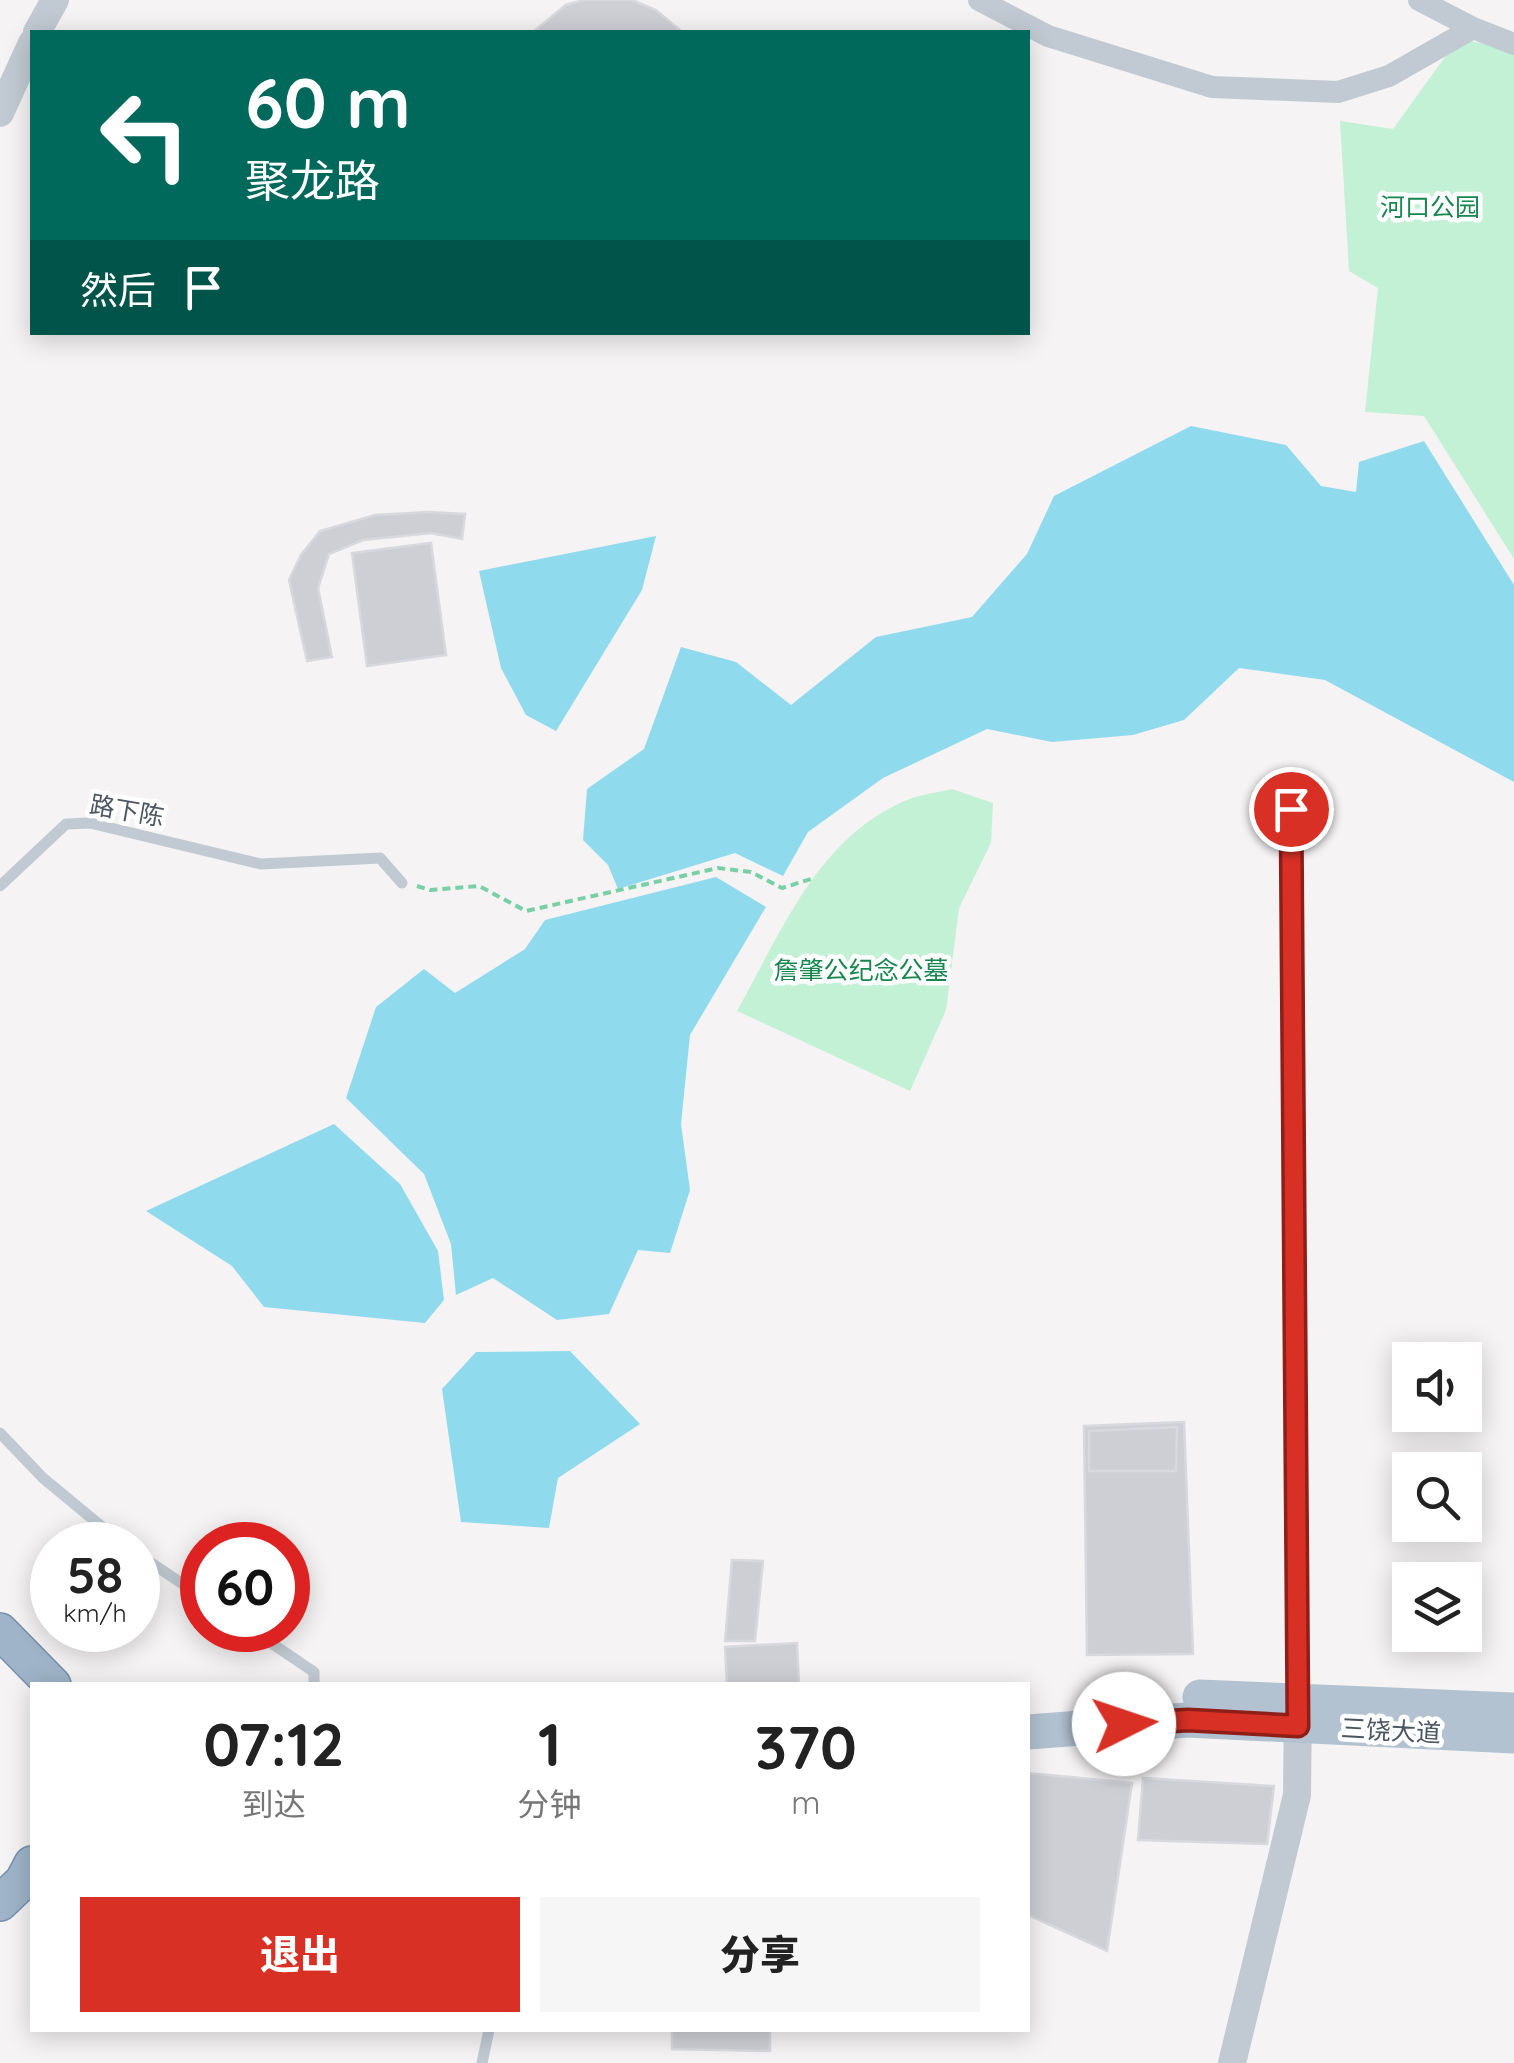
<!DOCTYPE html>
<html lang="zh">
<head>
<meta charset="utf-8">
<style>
	:root { --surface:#fff; --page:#f6f6f6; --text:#222; --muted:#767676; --accent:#d93025 }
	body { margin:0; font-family:Quicksand,"Noto Sans SC",sans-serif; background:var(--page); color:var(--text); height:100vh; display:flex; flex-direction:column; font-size:38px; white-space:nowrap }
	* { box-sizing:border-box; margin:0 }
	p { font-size:32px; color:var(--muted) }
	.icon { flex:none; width:55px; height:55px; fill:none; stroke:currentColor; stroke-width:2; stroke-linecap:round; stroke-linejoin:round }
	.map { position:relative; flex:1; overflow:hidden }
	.sheet { position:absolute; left:30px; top:1682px; width:1000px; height:350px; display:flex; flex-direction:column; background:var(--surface); border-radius:0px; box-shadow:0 5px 25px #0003 }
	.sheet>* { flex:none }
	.banner { position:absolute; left:30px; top:30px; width:1000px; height:305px; border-radius:0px; box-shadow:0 5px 25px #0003; background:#00695c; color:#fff; overflow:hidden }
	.fabs { position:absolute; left:1392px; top:1342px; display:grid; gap:20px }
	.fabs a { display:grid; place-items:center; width:90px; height:90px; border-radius:0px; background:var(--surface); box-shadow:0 5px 25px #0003; font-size:50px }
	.speed { position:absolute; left:30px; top:1522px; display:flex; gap:20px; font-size:50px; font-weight:700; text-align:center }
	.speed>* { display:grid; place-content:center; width:130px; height:130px; border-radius:50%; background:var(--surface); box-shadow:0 5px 25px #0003; line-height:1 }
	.speed small { font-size:25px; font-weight:400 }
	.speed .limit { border:15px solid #d22; background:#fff; color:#111 }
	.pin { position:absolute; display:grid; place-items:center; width:85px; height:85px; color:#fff; margin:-42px; border:5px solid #fff; border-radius:50%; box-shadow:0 2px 10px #0007 }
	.me { position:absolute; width:110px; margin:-55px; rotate:86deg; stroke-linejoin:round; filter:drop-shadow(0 0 8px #0008) }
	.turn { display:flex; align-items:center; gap:35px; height:210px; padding:0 50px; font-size:45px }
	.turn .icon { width:130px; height:130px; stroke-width:2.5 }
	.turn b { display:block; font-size:70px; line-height:85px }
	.then { display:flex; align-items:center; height:95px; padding:0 50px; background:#0003; gap:20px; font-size:38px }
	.eta { display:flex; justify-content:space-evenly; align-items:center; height:170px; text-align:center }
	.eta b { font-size:60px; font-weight:800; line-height:70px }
	.button { display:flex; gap:20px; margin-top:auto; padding:20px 50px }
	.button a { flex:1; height:115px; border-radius:0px; background:var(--accent); color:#fff; font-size:40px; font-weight:800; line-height:115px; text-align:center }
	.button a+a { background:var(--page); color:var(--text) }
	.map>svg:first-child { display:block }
</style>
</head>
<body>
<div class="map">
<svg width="1514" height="2063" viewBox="0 0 1514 2063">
	<rect width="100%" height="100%" fill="#f5f3f3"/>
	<path fill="#c3f1d5" d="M 1458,39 L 1514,49 L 1514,559 L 1424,416 L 1365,412 L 1378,288 L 1349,271 L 1340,121 L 1393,129 Z
		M 952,789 L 993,803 L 991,843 L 959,908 L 946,1010 L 910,1091 L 737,1011 C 781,933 815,843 900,803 C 916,795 935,793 952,789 Z"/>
	<path fill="#90daee" d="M 1191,426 L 1286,445 L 1321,486 L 1356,492 L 1359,462 L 1424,441 L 1514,585 L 1514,782 L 1325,680 L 1239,668 L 1184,720 L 1133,735 L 1052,742 L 987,729 L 883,778 L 808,832 L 783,876 L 735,853 L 618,889 L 608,865 L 583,840 L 587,789 L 644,749 L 681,647 L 736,662 L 791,705 L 876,637 L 972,617 L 1027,554 L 1054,496 Z
		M 656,536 L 642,590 L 556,731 L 526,715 L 501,668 L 479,571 Z
		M 716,877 L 766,907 L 690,1035 L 681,1124 L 690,1190 L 670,1253 L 638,1250 L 609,1314 L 557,1320 L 493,1278 L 456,1295 L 451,1244 L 424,1174 L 346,1098 L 376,1007 L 424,969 L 455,993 L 525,949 L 545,920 Z
		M 334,1124 L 400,1184 L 438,1251 L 444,1300 L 425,1323 L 264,1307 L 232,1266 L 146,1211 Z
		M 570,1351 L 640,1424 L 558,1478 L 549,1528 L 461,1522 L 442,1389 L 476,1352 Z"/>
	<path fill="#cdcfd5" stroke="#d7d9de" stroke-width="2.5" d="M 584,0 L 632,0 L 656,10 L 682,32 L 533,32 L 566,5 Z
		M 428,512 L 465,514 L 462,539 L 431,533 L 363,540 L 329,554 L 318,588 L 332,657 L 307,661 L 289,580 L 301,555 L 320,531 L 375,515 Z
		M 431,543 L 446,655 L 367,666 L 352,553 Z
		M 1184,1422 L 1193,1654 L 1087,1655 L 1084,1426 Z
		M 1177,1427 L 1176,1471 L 1089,1471 L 1089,1431 Z
		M 732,1560 L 763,1561 L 755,1641 L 725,1641 Z
		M 797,1643 L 799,1685 L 727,1685 L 725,1647 Z
		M 1028,1773 L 1132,1783 L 1107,1951 L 1028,1915 Z
		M 1143,1778 L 1274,1786 L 1267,1844 L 1138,1840 Z
		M 672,2030 L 770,2030 L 770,2051 L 672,2049 Z"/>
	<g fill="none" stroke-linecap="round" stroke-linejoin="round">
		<defs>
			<path id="trunk" d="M 0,1631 L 53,1685
				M 0,1903 L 23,1881 L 32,1864"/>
		</defs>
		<use href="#trunk" stroke="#7690ad" stroke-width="38"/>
		<path stroke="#7ad0a6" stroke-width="4" stroke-dasharray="8 5" stroke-linecap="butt" d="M 417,886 L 430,890 L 479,886 L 526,911 L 718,868 L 751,872 L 782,888 L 811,879"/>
		<path stroke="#c1cad2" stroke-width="11" d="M 0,886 L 66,824 L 90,823 L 261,864 L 380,858 L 402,883
			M 0,1433 L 43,1478 L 124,1545
			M 138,1554 L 202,1597
			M 252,1630 L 314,1672 L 314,1685
			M 482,2063 L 489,2030"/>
		<path stroke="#c1cad2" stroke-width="22" d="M 979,0 L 1048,36 L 1212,87 L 1338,92 L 1389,76 L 1473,28 L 1514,44
			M 1419,0 L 1473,28
			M 1291,809 L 1298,1700"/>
		<path stroke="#c1cad2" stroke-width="28" d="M 37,32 L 55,0
			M 0,113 L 32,43
			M 1232,2063 L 1297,1795 L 1298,1706"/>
		<path stroke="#b3c2d1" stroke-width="35" d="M 1200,1697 L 1514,1710
			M 1028,1732 L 1187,1720 L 1514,1736"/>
		<use href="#trunk" stroke="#9fb4c9" stroke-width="35"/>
	</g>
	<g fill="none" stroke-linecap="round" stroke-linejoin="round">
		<defs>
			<path id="route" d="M 1124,1724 L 1188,1720 L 1298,1726 L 1291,809"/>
		</defs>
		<use href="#route" stroke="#8d1f18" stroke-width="25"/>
		<use href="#route" stroke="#d93025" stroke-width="18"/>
	</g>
	<g text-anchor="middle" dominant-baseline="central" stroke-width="9" stroke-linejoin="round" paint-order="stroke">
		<g font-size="25" fill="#17864f" stroke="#fff">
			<text x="1430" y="206">河口公园</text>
			<text x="861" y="969">詹肇公纪念公墓</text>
		</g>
		<g font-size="25" fill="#4a5661" stroke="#fff">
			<text transform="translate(127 810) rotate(10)">路下陈</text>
			<text transform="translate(1391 1730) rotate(3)">三饶大道</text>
		</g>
	</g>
</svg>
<div class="fabs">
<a><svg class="icon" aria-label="sound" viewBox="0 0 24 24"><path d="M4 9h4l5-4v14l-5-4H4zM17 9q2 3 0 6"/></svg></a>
<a><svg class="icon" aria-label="search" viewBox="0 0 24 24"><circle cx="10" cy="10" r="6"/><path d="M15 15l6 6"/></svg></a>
<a><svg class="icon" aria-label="layers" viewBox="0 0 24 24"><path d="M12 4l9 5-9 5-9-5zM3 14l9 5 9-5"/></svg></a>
</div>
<div class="speed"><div>58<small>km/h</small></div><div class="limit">60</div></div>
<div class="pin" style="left:1291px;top:809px;background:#d93025"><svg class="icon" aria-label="arrive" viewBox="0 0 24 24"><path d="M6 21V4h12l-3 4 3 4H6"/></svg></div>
<svg class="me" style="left:1124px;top:1724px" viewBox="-20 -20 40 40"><circle r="19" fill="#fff"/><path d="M0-13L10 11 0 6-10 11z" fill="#d93025"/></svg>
<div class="banner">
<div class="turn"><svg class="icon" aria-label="left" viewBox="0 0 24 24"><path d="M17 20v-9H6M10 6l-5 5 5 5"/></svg><div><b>60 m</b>聚龙路</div></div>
<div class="then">然后<svg class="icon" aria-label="arrive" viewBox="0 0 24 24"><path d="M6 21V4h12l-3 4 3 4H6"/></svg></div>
</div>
<section class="sheet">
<div class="eta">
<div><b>07:12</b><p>到达</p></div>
<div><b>1</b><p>分钟</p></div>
<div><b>370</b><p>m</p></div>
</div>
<div class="button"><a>退出</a><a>分享</a></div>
</section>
</div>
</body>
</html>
